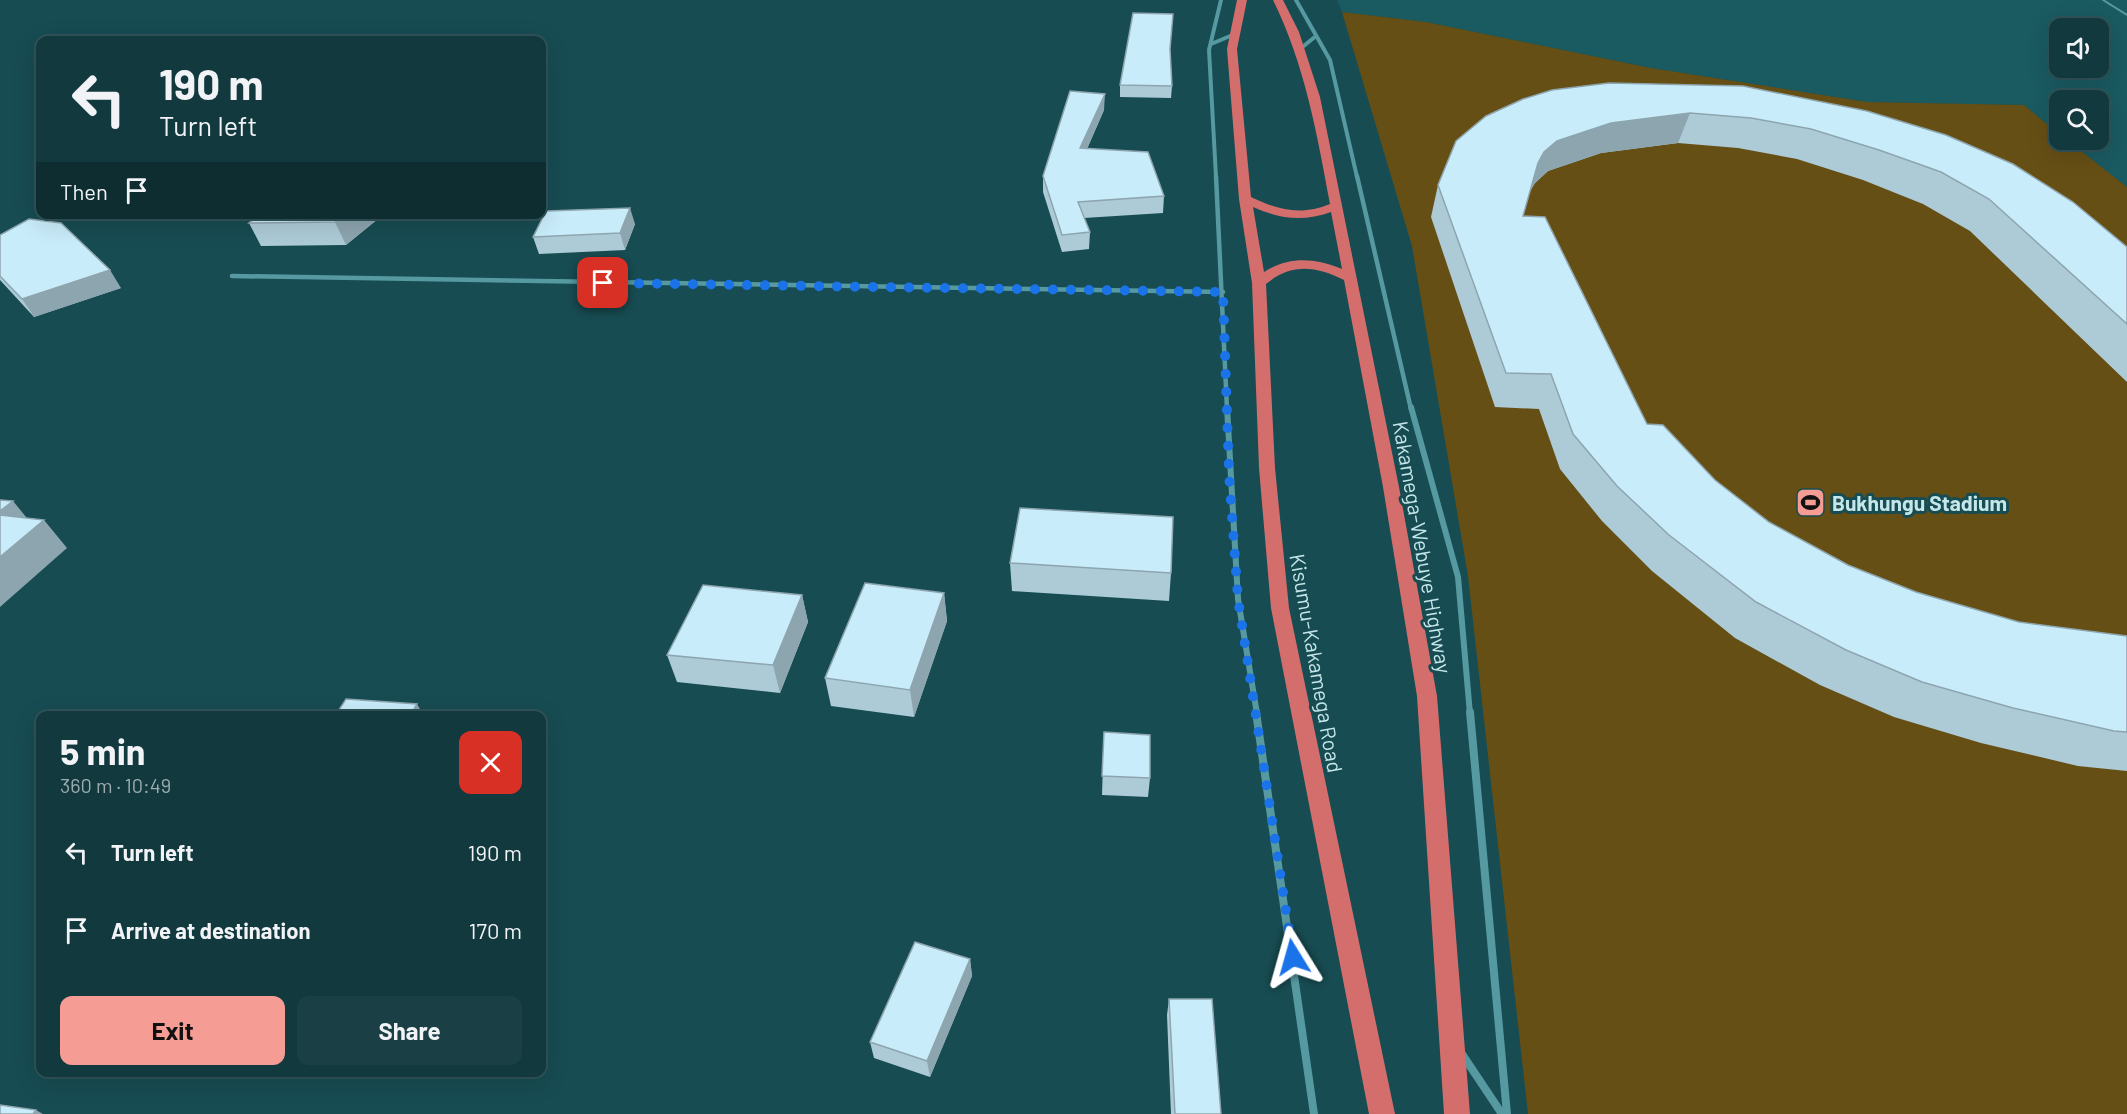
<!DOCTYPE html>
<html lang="en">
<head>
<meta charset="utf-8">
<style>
	:root { --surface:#11393e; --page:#1a4045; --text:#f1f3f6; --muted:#9cacb0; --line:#305358; --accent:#f59c94 }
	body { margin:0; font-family:Barlow,sans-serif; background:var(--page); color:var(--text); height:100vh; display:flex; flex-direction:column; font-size:22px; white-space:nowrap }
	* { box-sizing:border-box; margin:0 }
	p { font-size:20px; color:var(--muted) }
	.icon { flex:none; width:33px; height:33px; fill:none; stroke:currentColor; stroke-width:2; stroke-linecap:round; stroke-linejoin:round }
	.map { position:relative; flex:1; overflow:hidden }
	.drawer { position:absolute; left:36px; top:711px; width:510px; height:366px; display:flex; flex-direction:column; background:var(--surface); border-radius:12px; box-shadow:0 6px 24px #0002,0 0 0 2px var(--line) }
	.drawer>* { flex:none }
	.banner { position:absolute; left:36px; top:36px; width:510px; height:183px; border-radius:12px; box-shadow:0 6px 24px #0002,0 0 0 2px var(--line); background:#11393e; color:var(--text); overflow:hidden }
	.controls { position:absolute; left:2049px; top:18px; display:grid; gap:12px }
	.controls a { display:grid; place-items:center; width:60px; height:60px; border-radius:12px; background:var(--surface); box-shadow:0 6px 24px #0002,0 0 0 2px var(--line); font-size:30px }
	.pin { position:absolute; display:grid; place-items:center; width:51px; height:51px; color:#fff; margin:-26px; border-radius:12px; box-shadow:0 3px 9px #0006 }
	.me { position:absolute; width:66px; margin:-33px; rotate:352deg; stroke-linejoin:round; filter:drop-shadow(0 0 4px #0008) }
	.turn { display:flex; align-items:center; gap:21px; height:126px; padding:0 24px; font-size:27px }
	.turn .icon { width:78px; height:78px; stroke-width:2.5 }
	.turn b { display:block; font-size:42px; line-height:51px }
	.then { display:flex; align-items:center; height:57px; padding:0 24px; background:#0003; gap:12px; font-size:22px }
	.round { display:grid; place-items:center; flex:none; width:63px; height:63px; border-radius:12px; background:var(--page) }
	.overview { display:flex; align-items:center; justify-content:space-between; height:102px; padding:0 24px }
	h1 { font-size:36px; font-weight:700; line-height:45px }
	.action { display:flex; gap:12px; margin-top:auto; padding:12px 24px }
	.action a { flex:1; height:69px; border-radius:12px; background:var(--accent); color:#111; font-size:24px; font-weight:700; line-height:69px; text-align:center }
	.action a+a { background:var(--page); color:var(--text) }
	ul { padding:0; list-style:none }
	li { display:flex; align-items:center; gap:18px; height:78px; padding:0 24px }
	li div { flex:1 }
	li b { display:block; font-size:22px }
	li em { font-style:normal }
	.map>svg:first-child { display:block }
</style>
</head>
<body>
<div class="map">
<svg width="2127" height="1114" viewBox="0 0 2127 1114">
	<rect width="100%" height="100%" fill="#174c52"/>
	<path fill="#1a5a61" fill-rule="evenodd" d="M 1337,0 L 2127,0 L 2127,187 L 2067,140 L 2098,140 L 2098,100 L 2060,100 L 2059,134 L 2024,105 L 1867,102 L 1651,68 L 1426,22 L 1342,12 ZM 2060,28 L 2098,28 L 2098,68 L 2060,68 Z"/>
	<path fill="#664f15" d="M 1342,12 L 1426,22 L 1651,68 L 1867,102 L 2024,105 L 2059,134 L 2060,140 L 2067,140 L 2127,187 L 2127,1114 L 1528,1114 L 1468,576 L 1412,246 Z"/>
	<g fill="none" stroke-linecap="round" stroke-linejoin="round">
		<path stroke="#5699a1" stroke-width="2" d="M 2103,0 L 2127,15"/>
		<path stroke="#5699a1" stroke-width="4" d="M 1296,0 L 1330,60 L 1357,177
			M 1211,44 L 1235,34
			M 1300,49 L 1316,36
			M 1216,177 L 1209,50 L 1221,0"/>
		<path stroke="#5699a1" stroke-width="4.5" d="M 1216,176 L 1227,409
			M 1357,176 L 1411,409
			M 232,276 L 1223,292"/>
		<path stroke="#5699a1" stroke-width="6" d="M 1227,407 L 1238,599 L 1257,714
			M 1411,407 L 1458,577 L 1470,714"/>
		<path stroke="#5699a1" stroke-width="8" d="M 1256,712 L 1314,1114
			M 1470,712 L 1507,1114
			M 1462,1054 L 1502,1114"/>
		<path fill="#d46e6c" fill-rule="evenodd" d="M 1237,0 L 1247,0 L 1237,49 L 1251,197 C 1278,210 1301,216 1330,204 C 1317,134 1305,65 1273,0 L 1283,0 L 1299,32 L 1320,97 L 1399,487 L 1437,696 L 1470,1114 L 1444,1114 L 1417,696 L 1383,487 L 1344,280 C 1315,266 1292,263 1266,284 L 1275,468 L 1289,608 L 1395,1114 L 1369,1114 L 1271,608 L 1259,468 L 1252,283 L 1239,199 L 1227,49 ZM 1253,207 C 1280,219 1303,222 1331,212 L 1342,269 C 1314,258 1290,256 1264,272 Z"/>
	</g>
	<path fill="#adcbd7" d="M 1170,52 L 1172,86 L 1171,98 L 1120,97 L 1120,85 Z
		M 1743,86 L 2127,247 L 2127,382 L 1970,231 L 1923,204 L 1863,180 L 1797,159 L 1738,148 L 1678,143 L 1601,153 L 1548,171 L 1535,183 L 1529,193 L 1523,216 L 1647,424 L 1715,480 L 1769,522 L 1848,565 L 1916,592 L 2019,622 L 2127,636 L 2127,771 L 2078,766 L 1981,743 L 1894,717 L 1820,685 L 1735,638 L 1652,571 L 1602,521 L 1560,469 L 1539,409 L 1495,407 L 1431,217 L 1438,185 Z
		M 1104,110 L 1087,149 L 1164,196 L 1163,213 L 1084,218 L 1090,232 L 1089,249 L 1062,252 L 1043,192 L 1043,176 Z
		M 259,214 L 384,214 L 346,245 L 261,246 L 249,223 Z
		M 635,224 L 625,250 L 539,254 L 533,237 Z
		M 0,235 L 121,288 L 34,317 L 0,280 Z
		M 1010,563 L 1171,573 L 1169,601 L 1012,591 Z
		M 944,593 L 947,621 L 914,717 L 831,706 L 825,678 Z
		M 802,595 L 808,622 L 780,693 L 677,682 L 667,655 Z
		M 1104,732 L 1150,778 L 1148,797 L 1102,795 Z
		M 970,959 L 972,976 L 930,1077 L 874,1058 L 870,1042 Z
		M 1169,999 L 1221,1114 L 1171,1114 L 1167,1015 Z"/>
	<path fill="#8da5af" d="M 1105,94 L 1104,110 L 1080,165 L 1080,148 Z
		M 1690,113 L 1678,143 L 1601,153 L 1548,171 L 1535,183 L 1528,194 L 1538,163 L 1544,152 L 1557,141 L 1611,123 Z
		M 630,208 L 635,224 L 625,250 L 620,233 Z
		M 345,214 L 384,214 L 346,245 L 335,222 Z
		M 110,270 L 121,288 L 34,317 L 22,299 Z
		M 13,501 L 35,528 L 44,520 L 67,548 L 0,607 L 0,511 Z
		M 944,593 L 947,621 L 914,717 L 910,690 Z
		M 802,595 L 808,622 L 780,693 L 773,665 Z
		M 417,704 L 424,716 L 410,716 Z
		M 970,959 L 972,976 L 930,1077 L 927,1061 Z
		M 36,1110 L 43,1114 L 33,1114 Z"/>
	<path fill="#c9ecfa" stroke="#8da5af" stroke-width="1.5" d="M 1133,13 L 1173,14 L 1170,49 L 1172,86 L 1120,85 Z
		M 1609,83 L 1743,86 L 1867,111 L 1946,135 L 2013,164 L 2073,202 L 2127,247 L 2127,324 L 1989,199 L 1941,172 L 1879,150 L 1811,129 L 1751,118 L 1690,113 L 1611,123 L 1557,141 L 1544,152 L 1538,163 L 1523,216 L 1545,217 L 1647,424 L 1663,425 L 1715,480 L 1769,522 L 1848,565 L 1916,592 L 2019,622 L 2127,636 L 2127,732 L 2114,731 L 2013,708 L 1922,682 L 1846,650 L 1756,602 L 1669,535 L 1617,486 L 1573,434 L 1551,374 L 1506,373 L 1438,185 L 1456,141 L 1486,116 L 1523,99 L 1552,90 Z
		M 1070,91 L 1105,94 L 1080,148 L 1148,152 L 1164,196 L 1078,202 L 1090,232 L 1062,235 L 1043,176 Z
		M 630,208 L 620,233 L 533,237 L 546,211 Z
		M 259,214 L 345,214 L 335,222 L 249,223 Z
		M 29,219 L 61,223 L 110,270 L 22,299 L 0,276 L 0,235 Z
		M 0,500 L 13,501 L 0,511 Z
		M 1020,508 L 1173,517 L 1171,573 L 1010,563 Z
		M 0,515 L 44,520 L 0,557 Z
		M 865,583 L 944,593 L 910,690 L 825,678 Z
		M 703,585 L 802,595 L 773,665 L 667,655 Z
		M 346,699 L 417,704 L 410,716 L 335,716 Z
		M 1104,732 L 1150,735 L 1150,778 L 1102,776 Z
		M 915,942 L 970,959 L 927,1061 L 870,1042 Z
		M 1169,999 L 1212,999 L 1221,1114 L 1175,1114 Z
		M 0,1105 L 36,1110 L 33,1114 L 0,1114 Z"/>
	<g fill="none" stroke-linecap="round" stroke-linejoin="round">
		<path stroke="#1a73e8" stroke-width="10" stroke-dasharray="0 18" d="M 603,283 L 1223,292 L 1229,474 L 1238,599 L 1293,957"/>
	</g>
	<defs>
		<symbol id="stadium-square" viewBox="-11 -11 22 22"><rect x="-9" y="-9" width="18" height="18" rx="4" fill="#f59c94" stroke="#174c52"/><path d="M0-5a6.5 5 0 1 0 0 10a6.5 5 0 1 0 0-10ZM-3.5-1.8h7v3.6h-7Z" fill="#111"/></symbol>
	</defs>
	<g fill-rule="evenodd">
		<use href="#stadium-square" x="1794" y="486" width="33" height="33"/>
	</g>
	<g text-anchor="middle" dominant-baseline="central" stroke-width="6" stroke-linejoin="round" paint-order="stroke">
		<g font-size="21" font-weight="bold" fill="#c6e7ea" stroke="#174c52" text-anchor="start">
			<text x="1832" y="502">Bukhungu Stadium</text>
		</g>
		<g font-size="21" fill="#c6e7ea" stroke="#174c52">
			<text transform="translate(1423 547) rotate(80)">Kakamega-Webuye Highway</text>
			<text transform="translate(1317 663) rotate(80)">Kisumu-Kakamega Road</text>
		</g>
	</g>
</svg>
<div class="controls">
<a><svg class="icon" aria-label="sound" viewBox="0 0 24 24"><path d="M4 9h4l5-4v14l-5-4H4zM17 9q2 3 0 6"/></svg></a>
<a><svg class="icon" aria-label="search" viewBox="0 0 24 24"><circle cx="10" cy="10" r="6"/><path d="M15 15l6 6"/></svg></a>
</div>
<div class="pin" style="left:603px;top:283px;background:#d93025"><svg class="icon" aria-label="arrive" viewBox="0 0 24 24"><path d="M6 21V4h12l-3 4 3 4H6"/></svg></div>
<svg class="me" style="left:1293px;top:957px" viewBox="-20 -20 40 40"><path d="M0-17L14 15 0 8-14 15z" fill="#1a73e8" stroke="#fff" stroke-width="4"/></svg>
<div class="banner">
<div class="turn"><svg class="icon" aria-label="left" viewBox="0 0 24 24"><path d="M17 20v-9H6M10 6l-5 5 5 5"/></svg><div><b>190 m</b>Turn left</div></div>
<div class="then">Then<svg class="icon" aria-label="arrive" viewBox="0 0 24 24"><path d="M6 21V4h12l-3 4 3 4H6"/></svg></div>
</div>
<section class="drawer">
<div class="overview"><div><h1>5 min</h1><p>360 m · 10:49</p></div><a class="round" style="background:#d93025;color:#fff"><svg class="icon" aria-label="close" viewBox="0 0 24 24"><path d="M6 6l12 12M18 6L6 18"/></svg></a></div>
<ul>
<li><svg class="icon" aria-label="left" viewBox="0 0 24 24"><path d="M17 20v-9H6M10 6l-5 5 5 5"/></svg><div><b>Turn left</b></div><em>190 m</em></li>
<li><svg class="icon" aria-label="arrive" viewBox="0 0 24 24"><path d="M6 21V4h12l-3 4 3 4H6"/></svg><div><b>Arrive at destination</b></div><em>170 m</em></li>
</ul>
<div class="action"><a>Exit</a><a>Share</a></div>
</section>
</div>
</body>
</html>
